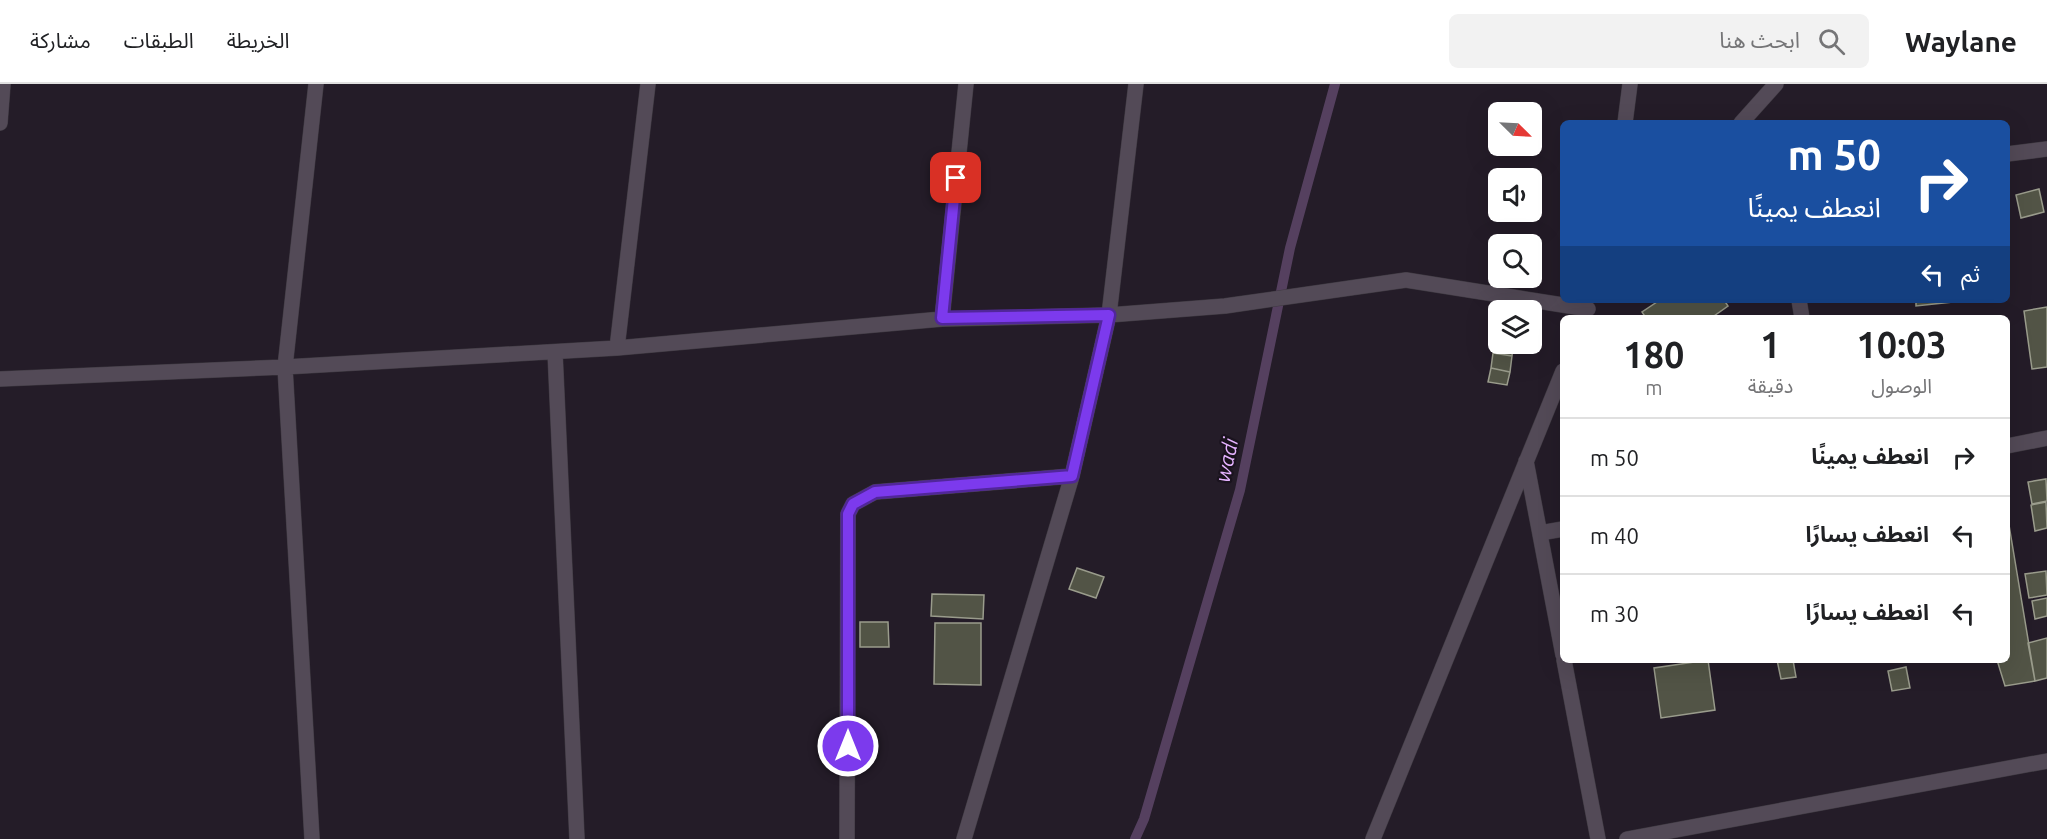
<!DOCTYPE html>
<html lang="ar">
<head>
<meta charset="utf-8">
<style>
	:root { --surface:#fff; --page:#f2f2f2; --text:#202124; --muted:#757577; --line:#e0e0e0 }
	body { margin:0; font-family:Ubuntu,"Noto Sans Arabic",sans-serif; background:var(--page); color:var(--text); direction:rtl; height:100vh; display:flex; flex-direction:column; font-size:22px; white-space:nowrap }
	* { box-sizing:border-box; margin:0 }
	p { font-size:20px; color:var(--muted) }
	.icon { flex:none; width:33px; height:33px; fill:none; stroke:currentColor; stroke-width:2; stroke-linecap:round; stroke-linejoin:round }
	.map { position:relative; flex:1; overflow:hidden; direction:ltr }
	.sheet { position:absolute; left:1560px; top:231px; width:450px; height:348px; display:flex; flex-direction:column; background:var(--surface); border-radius:9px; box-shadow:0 6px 24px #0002; direction:rtl }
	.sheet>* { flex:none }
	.banner { position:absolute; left:1560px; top:36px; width:450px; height:183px; border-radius:9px; box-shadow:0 6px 24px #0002; direction:rtl; background:#1a4fa0; color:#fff; overflow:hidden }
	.needle { width:39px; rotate:114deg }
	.buttons { position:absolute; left:1488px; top:18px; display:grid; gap:12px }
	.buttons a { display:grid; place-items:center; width:54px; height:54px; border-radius:9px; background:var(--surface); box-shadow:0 6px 24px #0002; font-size:30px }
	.pin { position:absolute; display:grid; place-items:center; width:51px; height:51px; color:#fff; margin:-26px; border-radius:12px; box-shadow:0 3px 9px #0006 }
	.me { position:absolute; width:66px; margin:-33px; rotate:0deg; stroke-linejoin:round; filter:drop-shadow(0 0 4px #0008) }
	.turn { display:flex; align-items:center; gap:21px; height:126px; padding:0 30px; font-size:27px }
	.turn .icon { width:78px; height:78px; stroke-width:2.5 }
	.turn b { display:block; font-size:42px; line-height:51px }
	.then { display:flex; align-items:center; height:57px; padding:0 30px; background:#0003; gap:12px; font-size:22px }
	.eta { display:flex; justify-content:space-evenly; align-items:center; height:102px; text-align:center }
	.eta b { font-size:36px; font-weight:700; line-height:42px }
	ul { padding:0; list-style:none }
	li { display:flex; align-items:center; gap:18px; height:78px; padding:0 30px; border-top:2px solid var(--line) }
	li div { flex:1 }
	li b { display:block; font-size:22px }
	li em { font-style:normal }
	header { display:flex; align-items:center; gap:36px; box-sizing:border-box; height:84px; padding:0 30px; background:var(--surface); border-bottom:2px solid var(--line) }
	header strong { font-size:28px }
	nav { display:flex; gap:33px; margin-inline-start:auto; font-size:21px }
	.search { width:420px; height:54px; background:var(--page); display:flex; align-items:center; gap:15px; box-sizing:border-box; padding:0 21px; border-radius:9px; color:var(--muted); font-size:22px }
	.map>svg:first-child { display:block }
</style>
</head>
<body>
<header>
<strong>Waylane</strong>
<div class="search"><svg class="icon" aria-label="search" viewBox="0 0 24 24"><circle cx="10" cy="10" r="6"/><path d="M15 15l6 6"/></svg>ابحث هنا</div>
<nav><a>الخريطة</a><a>الطبقات</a><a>مشاركة</a></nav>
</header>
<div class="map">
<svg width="2047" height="755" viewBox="0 0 2047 755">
	<rect width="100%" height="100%" fill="#241c28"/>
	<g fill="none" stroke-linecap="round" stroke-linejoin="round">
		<path stroke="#55405f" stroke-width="10" d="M 1135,755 L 1144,735 L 1240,406 L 1290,164 L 1335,0"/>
	</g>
	<path fill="#525446" stroke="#9a9c8c" stroke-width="1.5" d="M 2039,105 L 2044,128 L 2021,134 L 2016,111 Z
		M 1660,216 L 1724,216 L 1728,222 L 1711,234 L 1646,234 L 1642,228 Z
		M 1916,216 L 1951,216 L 1952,218 L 1916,222 Z
		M 2047,223 L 2047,283 L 2032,285 L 2024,227 Z
		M 1496,254 L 1498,255 L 1498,260 L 1513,260 L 1512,272 L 1493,269 Z
		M 1493,269 L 1512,272 L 1510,288 L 1491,284 Z
		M 1491,284 L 1510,288 L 1507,301 L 1488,298 Z
		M 2046,395 L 2047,417 L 2032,420 L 2028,398 Z
		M 2046,418 L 2047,444 L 2035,447 L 2031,421 Z
		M 2007,429 L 2035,597 L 2005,602 L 1997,576 L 2007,576 Z
		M 1077,484 L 1104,493 L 1096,514 L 1069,505 Z
		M 2046,487 L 2047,511 L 2029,514 L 2025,490 Z
		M 932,510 L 984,511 L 983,535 L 931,532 Z
		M 2047,514 L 2047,532 L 2035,535 L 2032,517 Z
		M 860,538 L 888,538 L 889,563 L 860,563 Z
		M 935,539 L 981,539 L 981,601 L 934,600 Z
		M 2047,554 L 2047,594 L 2035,597 L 2028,559 Z
		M 1708,576 L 1715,626 L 1661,634 L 1654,584 Z
		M 1777,576 L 1793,576 L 1796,593 L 1781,595 Z
		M 1906,583 L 1910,604 L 1892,607 L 1888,587 Z"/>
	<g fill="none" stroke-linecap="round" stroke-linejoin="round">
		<defs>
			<path id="minor" d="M 0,39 L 3,0
				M 1625,39 L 1630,0
				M 1741,39 L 1776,0
				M 2007,70 L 2047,65
				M 1799,216 L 1802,234
				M 942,235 L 966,0
				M 617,264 L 648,0
				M 555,268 L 577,755
				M 0,295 L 285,283 L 617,264 L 942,235 L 1109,231 L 1225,222 L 1406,196 L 1588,225
				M 2007,362 L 2047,354
				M 1526,377 L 1563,571
				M 1540,449 L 1563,445
				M 1564,576 L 1598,755
				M 312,755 L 285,283 L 316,0
				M 847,755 L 848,430 L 853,420 L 875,408 L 1072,392
				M 964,755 L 1072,392 L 1109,231 L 1136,0
				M 1373,755 L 1563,287
				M 1627,755 L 2047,677"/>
		</defs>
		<use href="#minor" stroke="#3e3941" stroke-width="16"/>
		<use href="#minor" stroke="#534a57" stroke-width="15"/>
	</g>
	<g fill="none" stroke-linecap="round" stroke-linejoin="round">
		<defs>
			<path id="route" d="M 848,662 L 848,430 L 853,420 L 875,408 L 1072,392 L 1109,231 L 942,234 L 956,94"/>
		</defs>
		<use href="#route" stroke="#51269a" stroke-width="15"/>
		<use href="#route" stroke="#7c3aed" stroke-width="10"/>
	</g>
	<g text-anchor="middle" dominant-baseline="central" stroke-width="4.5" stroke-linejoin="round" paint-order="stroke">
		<g font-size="21" font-style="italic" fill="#e5b3ff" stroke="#1a131e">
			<text transform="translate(1226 376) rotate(-78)">wadi</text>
		</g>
	</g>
</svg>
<div class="buttons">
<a><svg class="needle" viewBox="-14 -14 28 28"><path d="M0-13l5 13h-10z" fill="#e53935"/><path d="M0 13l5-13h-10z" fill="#757577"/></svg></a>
<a><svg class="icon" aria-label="sound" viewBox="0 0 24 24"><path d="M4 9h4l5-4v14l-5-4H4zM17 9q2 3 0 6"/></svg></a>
<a><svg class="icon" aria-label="search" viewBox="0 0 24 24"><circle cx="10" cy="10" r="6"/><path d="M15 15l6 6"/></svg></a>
<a><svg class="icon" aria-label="layers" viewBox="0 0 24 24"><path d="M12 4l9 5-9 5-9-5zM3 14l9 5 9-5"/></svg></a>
</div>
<div class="pin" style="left:956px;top:94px;background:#d93025"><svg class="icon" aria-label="arrive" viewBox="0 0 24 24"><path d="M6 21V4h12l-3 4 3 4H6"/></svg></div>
<svg class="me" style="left:848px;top:662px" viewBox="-20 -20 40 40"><circle r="17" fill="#7c3aed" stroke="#fff" stroke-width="3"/><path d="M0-11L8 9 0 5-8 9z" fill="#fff"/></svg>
<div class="banner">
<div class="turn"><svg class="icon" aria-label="right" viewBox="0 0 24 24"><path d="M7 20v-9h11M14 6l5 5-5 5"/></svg><div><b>50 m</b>انعطف يمينًا</div></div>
<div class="then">ثم<svg class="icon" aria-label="left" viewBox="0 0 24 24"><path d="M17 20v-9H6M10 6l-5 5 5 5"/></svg></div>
</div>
<section class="sheet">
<div class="eta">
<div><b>10:03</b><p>الوصول</p></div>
<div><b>1</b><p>دقيقة</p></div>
<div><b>180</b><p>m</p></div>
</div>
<ul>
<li><svg class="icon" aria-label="right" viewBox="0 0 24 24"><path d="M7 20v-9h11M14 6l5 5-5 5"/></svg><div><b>انعطف يمينًا</b></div><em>50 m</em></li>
<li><svg class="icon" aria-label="left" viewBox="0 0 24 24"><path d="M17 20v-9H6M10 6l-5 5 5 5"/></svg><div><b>انعطف يسارًا</b></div><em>40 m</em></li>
<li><svg class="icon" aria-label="left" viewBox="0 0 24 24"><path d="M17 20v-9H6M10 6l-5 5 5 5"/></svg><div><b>انعطف يسارًا</b></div><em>30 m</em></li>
</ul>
</section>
</div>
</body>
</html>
